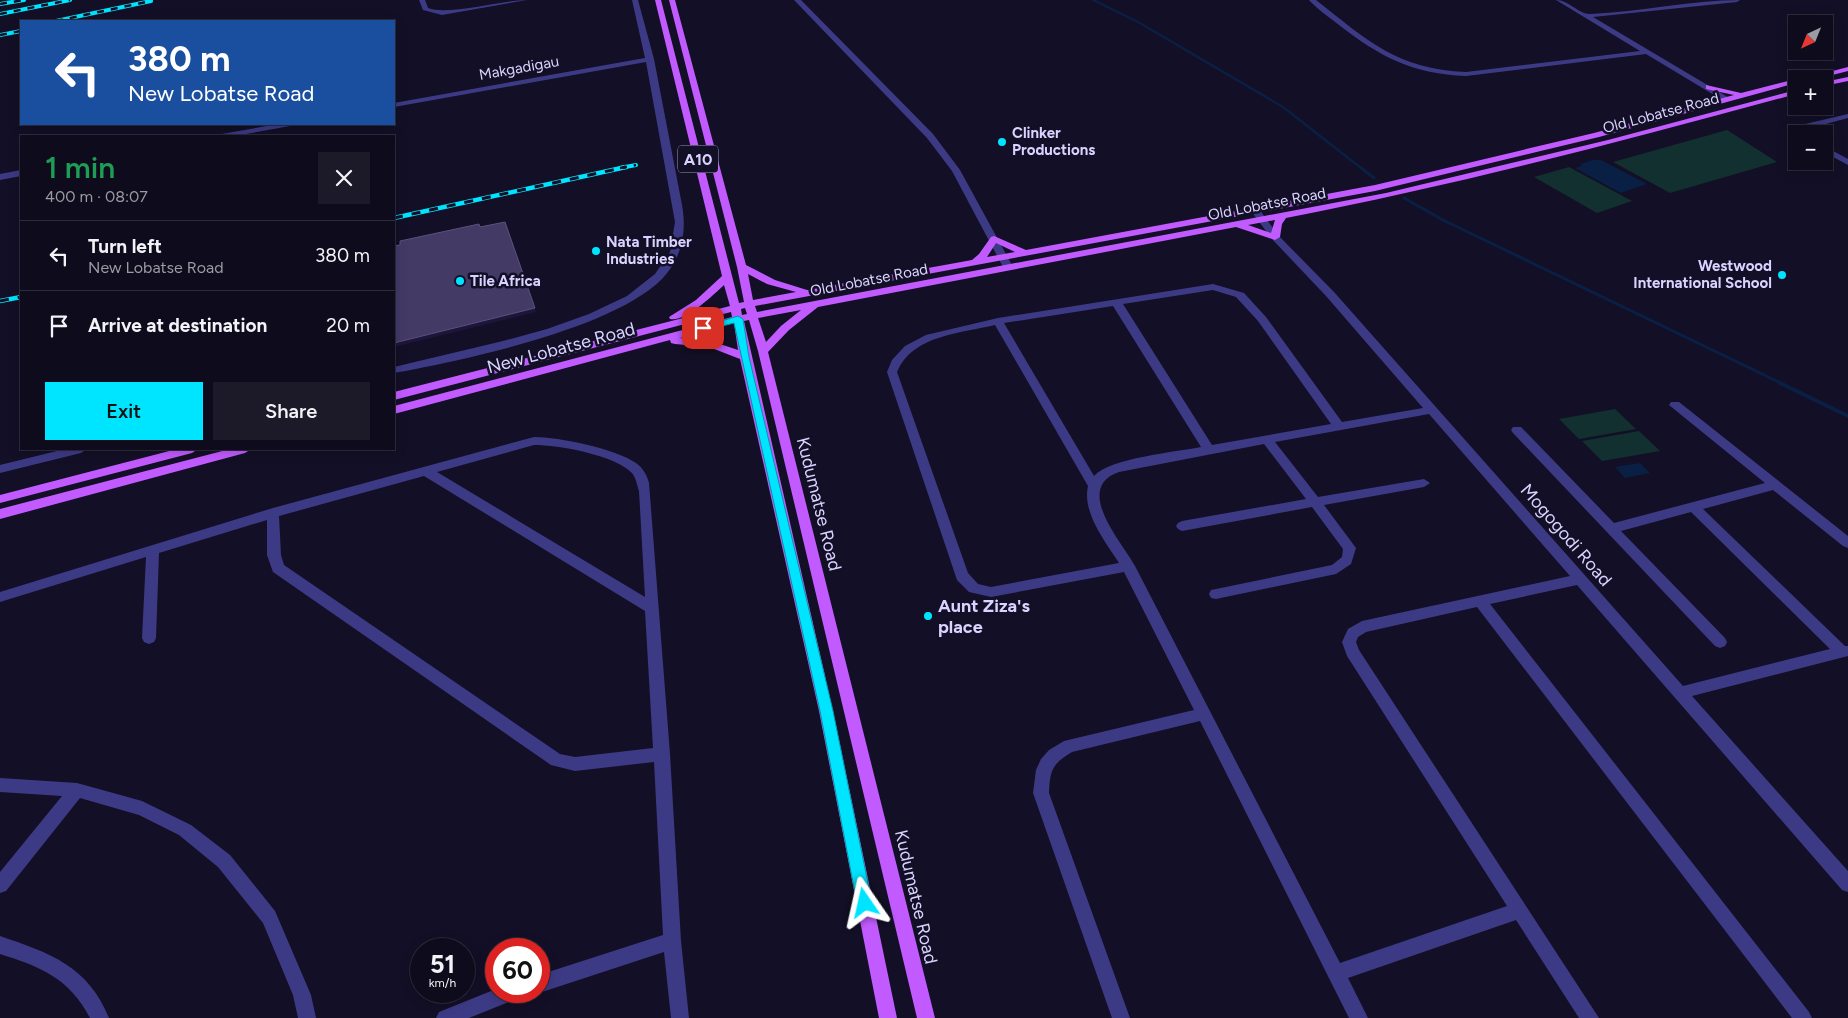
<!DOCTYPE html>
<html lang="en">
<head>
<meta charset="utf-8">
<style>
	:root { --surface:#0e0b1c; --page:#1c1929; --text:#f1f3f6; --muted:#9b9ba3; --line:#2e2b3b; --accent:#00e5ff }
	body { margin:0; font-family:Figtree,sans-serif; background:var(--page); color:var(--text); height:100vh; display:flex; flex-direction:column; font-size:19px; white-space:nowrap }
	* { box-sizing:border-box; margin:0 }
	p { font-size:16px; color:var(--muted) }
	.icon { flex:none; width:28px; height:28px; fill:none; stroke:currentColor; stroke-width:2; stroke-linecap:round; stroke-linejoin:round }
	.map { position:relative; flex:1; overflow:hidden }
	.drawer { position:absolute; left:20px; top:135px; width:375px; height:315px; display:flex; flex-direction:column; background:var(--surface); border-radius:0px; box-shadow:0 2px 12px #0003,0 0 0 1px var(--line) }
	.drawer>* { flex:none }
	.banner { position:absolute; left:20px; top:20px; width:375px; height:105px; border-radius:0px; box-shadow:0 2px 12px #0003,0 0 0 1px var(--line); background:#1a4fa0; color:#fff; overflow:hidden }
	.needle { width:32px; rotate:223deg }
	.tools { position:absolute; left:1788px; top:15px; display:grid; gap:10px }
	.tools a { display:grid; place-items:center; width:45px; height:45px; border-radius:0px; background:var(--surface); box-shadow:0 2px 12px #0003,0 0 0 1px var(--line); font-size:25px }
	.speed { position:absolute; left:410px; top:938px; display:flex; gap:10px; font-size:25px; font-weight:700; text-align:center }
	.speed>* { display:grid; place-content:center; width:65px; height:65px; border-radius:50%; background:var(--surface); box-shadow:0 2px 12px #0003,0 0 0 1px var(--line); line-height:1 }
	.speed small { font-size:12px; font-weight:400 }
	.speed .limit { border:8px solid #d22; background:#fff; color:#111 }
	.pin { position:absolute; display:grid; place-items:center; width:42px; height:42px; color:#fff; margin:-21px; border-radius:10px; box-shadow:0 2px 8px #0006 }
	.me { position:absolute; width:55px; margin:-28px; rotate:349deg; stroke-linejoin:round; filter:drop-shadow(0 0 4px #0008) }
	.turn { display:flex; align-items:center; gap:18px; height:105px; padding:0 25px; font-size:22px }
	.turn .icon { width:65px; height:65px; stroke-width:2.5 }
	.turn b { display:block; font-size:35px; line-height:42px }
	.round { display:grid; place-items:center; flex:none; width:52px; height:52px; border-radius:0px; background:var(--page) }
	.head { display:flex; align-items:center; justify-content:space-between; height:85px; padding:0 25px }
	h1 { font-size:30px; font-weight:600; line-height:38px; color:#1e9e55 }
	.primary-button { display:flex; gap:10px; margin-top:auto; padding:10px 25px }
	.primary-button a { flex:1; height:58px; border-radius:0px; background:var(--accent); color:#111; font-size:20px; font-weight:600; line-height:58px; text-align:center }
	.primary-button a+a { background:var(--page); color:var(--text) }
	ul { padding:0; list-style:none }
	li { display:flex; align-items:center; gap:15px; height:70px; padding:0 25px; border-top:1px solid var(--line) }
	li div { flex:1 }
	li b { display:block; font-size:19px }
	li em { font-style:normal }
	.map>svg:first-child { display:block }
</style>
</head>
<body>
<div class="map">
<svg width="1848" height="1018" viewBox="0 0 1848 1018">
	<rect width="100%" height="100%" fill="#130f26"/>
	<path fill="#12302f" d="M 1727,130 L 1777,162 L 1670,193 L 1613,162 Z
		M 1569,167 L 1632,201 L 1597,213 L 1534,177 Z
		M 1615,409 L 1636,429 L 1579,439 L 1559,419 Z
		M 1639,431 L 1660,451 L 1602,461 L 1582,441 Z"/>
	<path fill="#0a1f44" d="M 1593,160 L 1601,160 L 1647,184 L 1621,193 L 1575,168 L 1582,166 L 1580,164 Z
		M 1640,463 L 1650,473 L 1625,478 L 1615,467 Z"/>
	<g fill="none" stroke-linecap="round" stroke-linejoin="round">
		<path stroke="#0a1f44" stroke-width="2.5" d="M 1093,0 L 1138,22 L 1283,107 L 1361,168"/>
		<path stroke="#0a1f44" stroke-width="3" d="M 1360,167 L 1374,178
			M 1404,198 L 1443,220 L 1783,384"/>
		<path stroke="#0a1f44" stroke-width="4" d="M 1780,383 L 1848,416"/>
		<path fill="#3d3a85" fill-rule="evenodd" d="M 419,0 L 425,0 L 428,8 C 448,16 502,0 527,0 L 442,15 L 423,10 Z
			M 632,0 L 638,0 L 654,59 L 682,205 C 687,232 682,258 662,279 C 612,329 464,360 394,373 L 394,367 L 503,341 L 547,329 L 589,314 L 627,296 L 655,274 L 670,252 L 675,222 L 646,62 L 394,107 L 394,103 L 645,58 Z
			M 794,0 L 801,0 L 933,134 L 960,170 L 1013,267 L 1011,269 L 1005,269 L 1003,267 L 952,171 L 927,138 Z
			M 1309,0 L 1316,0 C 1368,41 1397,69 1466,72 L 1640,51 L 1556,0 C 1569,0 1578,14 1590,14 C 1641,12 1690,0 1740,0 L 1737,2 L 1593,17 L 1731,99 L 1724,101 L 1646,54 L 1466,76 C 1413,74 1380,57 1339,25 C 1329,17 1317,9 1309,0 Z
			M 1848,114 L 1848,118 L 1807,129 L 1805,134 L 1796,132 L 1801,125 Z
			M 278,124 L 294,124 L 290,126 L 235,136 L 218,136 L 222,134 Z
			M 1824,146 L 1848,159 L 1848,165 L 1824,152 Z
			M 21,170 L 21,176 L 0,180 L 0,174 Z
			M 1256,208 L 1259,209 L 1278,235 L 1334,292 L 1683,686 L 1830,649 L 1691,512 L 1621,531 L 1725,638 L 1727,642 L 1725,646 L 1720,648 L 1715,646 L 1513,433 L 1511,430 L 1513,427 L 1521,427 L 1614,523 L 1765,483 L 1669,405 L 1671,402 L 1679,402 L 1848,536 L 1848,548 L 1843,546 L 1773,490 L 1703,509 L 1845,646 L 1848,646 L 1848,656 L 1692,696 L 1848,871 L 1848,892 L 1842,890 L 1577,585 L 1490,604 L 1809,1012 L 1812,1018 L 1792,1018 L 1477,607 L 1366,632 L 1358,637 L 1356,642 L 1359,650 L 1599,1018 L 1579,1018 L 1516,920 L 1348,978 L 1368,1018 L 1349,1018 L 1200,721 L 1072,752 C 1052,764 1050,770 1049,793 L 1130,1018 L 1112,1018 L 1033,793 L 1036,770 L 1041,759 L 1049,750 L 1064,741 L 1194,710 L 1124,572 L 991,597 L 969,592 L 957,580 L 887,372 L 892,360 L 905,346 L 926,335 L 998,318 L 1213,284 L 1244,293 L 1266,317 L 1342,422 L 1423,408 L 1326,296 L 1272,239 L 1251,211 ZM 1213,290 L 1236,297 L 1258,321 L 1331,424 L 1212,445 L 1123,304 ZM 1113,306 L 1201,447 C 1176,452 1110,458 1094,476 L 1004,323 ZM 995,325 L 1088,486 C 1082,513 1105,541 1119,563 L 991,587 L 978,584 L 968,573 L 897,372 C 912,335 962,333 995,325 ZM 1429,414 L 1570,576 L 1362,621 L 1348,629 L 1342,642 L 1347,656 L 1507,906 L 1340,963 L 1135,566 C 1121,541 1073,488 1119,472 L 1264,444 L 1306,499 L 1182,521 L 1178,523 L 1176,526 L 1178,529 L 1182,531 L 1312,507 L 1343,549 L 1342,557 L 1332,565 L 1216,589 L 1211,590 L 1209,594 L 1211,598 L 1216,599 L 1336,574 L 1351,564 L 1356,548 L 1324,505 L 1424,487 L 1430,483 L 1424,479 L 1318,497 L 1275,442 Z
			M 534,437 C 559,437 616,449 636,463 C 643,468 647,475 649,483 L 670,754 L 681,941 L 689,1018 L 671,1018 L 664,952 L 539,993 L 535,991 L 539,991 L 539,975 L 663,935 L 654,762 L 575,771 L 551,765 L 273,572 L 267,555 L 267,520 L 159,553 L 156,638 L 154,642 L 149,644 L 144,642 L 142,638 L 146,557 L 0,602 L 0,592 L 273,508 ZM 534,445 C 558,445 615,455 632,473 C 636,478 637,485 639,491 L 645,597 L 437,472 ZM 424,476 L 645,611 L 653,748 L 575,757 L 560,754 L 284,565 L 281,555 L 279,516 Z
			M 65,449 L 87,449 L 81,453 L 0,473 L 0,465 Z
			M 0,778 L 77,783 L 142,801 L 191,825 L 230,855 L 275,911 L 311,995 L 316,1018 L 298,1018 L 293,995 L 263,923 L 218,867 L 179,835 L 139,815 L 80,798 L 6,891 L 0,893 L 0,872 L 62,796 L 0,792 Z
			M 0,936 C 50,953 88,966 109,1018 L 90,1018 C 69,978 41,967 0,954 Z
			M 496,989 L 496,991 L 524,991 L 521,997 L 469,1018 L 436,1018 L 439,1012 Z"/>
		<path fill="#c25bff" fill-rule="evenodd" d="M 655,0 L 661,0 L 739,303 L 744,302 L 737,267 L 669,0 L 675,0 L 746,265 L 775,280 L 807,290 L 972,260 L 979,254 L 991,237 L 994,236 L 1026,250 L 1375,185 L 1594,133 L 1734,95 L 1706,89 L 1706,85 L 1741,93 L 1796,79 L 1796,83 L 1599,137 L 1375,191 L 755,306 L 757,312 L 1386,193 L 1608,140 L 1796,90 L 1796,94 C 1627,140 1458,185 1286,218 L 1282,224 L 1280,237 L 1275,240 L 1236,227 L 818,307 L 789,330 L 768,352 L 935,1018 L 917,1018 L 758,351 L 749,320 L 744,321 L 833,711 L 897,1018 L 879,1018 L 819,711 L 740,359 L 709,347 L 675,344 L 671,343 L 670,340 L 394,414 L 394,406 L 732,317 L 731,312 L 394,400 L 394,392 L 730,306 L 724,285 C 713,295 686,322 670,319 L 669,317 L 696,300 L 722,276 ZM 1275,220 L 1271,233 L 1248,225 ZM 996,243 L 1015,252 L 987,257 ZM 748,274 L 767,284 L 796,292 L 753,300 ZM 745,308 L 747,314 L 742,315 L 741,309 ZM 801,310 L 781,326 L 766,342 L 758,318 ZM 734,323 L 738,350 L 711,341 L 680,338 Z
			M 1848,67 L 1848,71 L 1817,79 L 1802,79 Z
			M 1848,77 L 1848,81 L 1824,86 L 1824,82 Z
			M 177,449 L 198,449 L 192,453 L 0,503 L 0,495 Z
			M 230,449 L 251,449 L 245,453 L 0,519 L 0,509 Z"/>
		<defs>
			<path id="rail-far1" d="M 0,4 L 24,0
				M 0,14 L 70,0
				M 56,21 L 151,1
				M 0,35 L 21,31
				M 620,168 L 636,165"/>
			<path id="rail" d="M 394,218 L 626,167
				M 0,301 L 21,297"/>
		</defs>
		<use href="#rail-far1" stroke="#00e5ff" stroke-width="4"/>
		<use href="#rail" stroke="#00e5ff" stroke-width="4.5"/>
		<use href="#rail-far1" stroke="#130f26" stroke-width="2.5" stroke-dasharray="7" stroke-linecap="butt"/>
		<use href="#rail" stroke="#130f26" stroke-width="3" stroke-dasharray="9" stroke-linecap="butt"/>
	</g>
	<path fill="#1d163a" d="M 535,308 L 536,312 L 394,347 L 394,343 Z"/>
	<path fill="#433a66" stroke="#5a527e" d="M 505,222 L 535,308 L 394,343 L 394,246 L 400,245 L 400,241 L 479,224 L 480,227 Z"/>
	<path fill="#00e5ff" stroke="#0095a6" d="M 738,316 L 743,319 L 749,357 L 833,711 L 872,903 L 870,908 L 865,911 L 859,908 L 857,903 L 820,711 L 734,323 L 703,331 L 698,328 Z"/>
	<g fill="#00e5ff" stroke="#130f26" stroke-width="2">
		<circle cx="1002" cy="142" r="5"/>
		<circle cx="596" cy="251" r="5"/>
		<circle cx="1782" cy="275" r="5"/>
		<circle cx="460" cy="281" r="5"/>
		<circle cx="928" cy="616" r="5"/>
	</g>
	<g text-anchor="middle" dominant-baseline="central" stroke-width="5" stroke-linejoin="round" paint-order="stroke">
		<g font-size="15" fill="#d9d4ff" stroke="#130f26">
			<text transform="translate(519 68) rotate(-10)">Makgadigau</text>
			<text transform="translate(1661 113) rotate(-15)">Old Lobatse Road</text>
			<text transform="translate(1267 204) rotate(-11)">Old Lobatse Road</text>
			<text transform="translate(869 280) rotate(-11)">Old Lobatse Road</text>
		</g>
		<g font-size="15" font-weight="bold" fill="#d9d4ff" stroke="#130f26" text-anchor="start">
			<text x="1012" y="133">Clinker<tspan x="1012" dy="17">Productions</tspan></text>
			<text x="606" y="242">Nata Timber<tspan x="606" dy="17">Industries</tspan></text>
			<text x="1772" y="266" text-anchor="end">Westwood<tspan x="1772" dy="17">International School</tspan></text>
			<text x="470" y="281">Tile Africa</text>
		</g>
		<rect fill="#130f26" stroke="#9e99be" stroke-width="1" x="678" y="145.5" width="40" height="27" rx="4"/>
		<g font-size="16" font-weight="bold" fill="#d9d4ff">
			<text x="698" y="159">A10</text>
		</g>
		<g font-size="18" fill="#d9d4ff" stroke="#130f26">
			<text transform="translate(561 348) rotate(-15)">New Lobatse Road</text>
			<text transform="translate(819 504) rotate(76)">Kudumatse Road</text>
			<text transform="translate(1566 535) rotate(49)">Mogogodi Road</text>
			<text transform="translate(916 897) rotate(77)">Kudumatse Road</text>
		</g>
		<g font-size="18" font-weight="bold" fill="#d9d4ff" stroke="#130f26" text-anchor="start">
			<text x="938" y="606">Aunt Ziza's<tspan x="938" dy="21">place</tspan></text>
		</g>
	</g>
</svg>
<div class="tools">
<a><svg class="needle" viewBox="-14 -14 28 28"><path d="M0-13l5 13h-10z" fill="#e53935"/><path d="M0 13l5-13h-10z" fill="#9b9ba3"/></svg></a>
<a>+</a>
<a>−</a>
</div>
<div class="speed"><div>51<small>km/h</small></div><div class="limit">60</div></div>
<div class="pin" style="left:703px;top:328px;background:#d93025"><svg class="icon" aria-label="arrive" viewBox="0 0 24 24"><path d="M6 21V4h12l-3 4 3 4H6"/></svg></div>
<svg class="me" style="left:865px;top:903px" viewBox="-20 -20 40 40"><path d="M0-17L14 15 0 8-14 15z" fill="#00e5ff" stroke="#fff" stroke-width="4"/></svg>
<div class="banner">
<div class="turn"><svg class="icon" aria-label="left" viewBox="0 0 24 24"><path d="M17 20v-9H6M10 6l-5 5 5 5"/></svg><div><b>380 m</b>New Lobatse Road</div></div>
</div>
<section class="drawer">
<div class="head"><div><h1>1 min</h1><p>400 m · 08:07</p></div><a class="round"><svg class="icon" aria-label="close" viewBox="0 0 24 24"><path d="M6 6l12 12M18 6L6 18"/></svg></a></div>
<ul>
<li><svg class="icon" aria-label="left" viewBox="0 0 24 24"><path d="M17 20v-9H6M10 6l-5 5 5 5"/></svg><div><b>Turn left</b><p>New Lobatse Road</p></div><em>380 m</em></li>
<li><svg class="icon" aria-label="arrive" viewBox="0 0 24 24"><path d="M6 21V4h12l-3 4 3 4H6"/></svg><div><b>Arrive at destination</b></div><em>20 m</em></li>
</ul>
<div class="primary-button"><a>Exit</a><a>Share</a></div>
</section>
</div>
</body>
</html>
